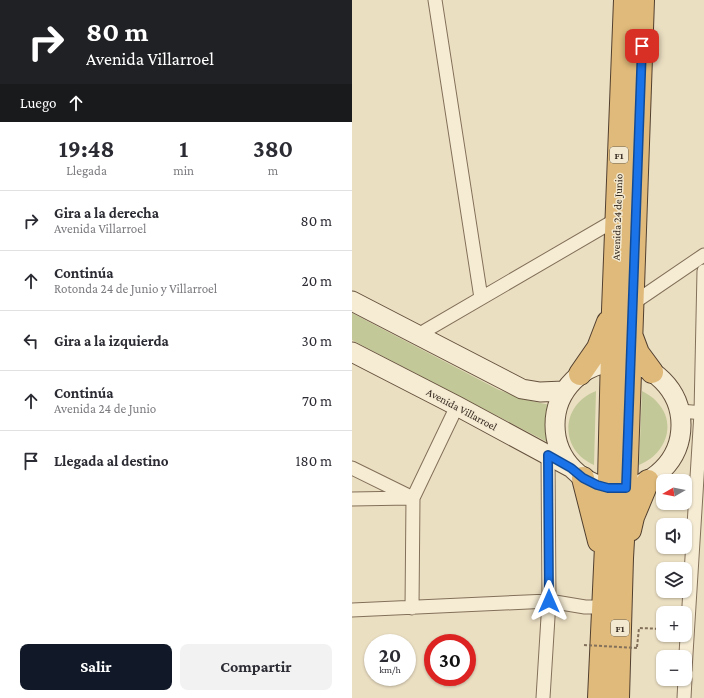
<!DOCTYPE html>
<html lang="es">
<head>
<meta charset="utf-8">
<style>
	:root { --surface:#fff; --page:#f2f2f3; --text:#2b2b33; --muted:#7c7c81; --line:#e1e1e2; --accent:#111827 }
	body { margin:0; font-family:"Crimson Pro",serif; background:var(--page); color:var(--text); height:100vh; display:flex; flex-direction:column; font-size:15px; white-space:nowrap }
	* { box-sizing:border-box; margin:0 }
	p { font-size:13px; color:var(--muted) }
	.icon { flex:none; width:22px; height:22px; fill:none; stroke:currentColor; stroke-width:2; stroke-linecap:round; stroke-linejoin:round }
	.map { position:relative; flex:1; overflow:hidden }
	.drawer { display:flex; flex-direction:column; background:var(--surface); width:352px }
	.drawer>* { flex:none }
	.top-card { background:#202124; color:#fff; overflow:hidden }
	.needle { width:26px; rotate:261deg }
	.controls { position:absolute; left:304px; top:474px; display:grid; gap:8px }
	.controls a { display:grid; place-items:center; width:36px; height:36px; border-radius:8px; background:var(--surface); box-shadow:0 1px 3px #0004; font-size:20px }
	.speed { position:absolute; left:12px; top:634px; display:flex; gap:8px; font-size:20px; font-weight:700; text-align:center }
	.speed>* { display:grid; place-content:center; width:52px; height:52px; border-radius:50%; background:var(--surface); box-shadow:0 1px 3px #0004; line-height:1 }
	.speed small { font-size:10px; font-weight:400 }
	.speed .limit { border:6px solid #d22; background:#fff; color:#111 }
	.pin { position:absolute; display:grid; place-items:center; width:34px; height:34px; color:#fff; margin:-17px; border-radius:8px; box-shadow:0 2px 6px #0006 }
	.me { position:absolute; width:44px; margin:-22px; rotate:0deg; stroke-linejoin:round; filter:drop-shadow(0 0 3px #0008) }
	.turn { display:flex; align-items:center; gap:14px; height:84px; padding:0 20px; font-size:18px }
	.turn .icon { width:52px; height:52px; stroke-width:2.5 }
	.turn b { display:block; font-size:28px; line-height:34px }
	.then { display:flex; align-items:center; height:38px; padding:0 20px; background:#0003; gap:8px; font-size:15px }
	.eta { display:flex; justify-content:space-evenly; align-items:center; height:68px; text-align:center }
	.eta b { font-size:24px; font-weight:700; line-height:28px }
	.button { display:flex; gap:8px; margin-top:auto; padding:8px 20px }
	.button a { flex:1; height:46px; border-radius:8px; background:var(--accent); color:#fff; font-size:16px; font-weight:700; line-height:46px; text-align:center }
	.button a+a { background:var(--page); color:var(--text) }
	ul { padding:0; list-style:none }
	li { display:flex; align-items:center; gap:12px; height:60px; padding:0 20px; border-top:1px solid var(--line) }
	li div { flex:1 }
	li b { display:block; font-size:15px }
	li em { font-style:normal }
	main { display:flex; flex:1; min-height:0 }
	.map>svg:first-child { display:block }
</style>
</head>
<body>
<main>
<section class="drawer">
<div class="top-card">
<div class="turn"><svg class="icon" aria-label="right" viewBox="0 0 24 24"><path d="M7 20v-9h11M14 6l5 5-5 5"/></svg><div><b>80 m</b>Avenida Villarroel</div></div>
<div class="then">Luego<svg class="icon" aria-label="ahead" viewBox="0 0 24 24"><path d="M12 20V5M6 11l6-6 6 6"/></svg></div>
</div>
<div class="eta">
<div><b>19:48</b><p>Llegada</p></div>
<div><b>1</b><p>min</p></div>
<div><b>380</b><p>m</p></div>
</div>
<ul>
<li><svg class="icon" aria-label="right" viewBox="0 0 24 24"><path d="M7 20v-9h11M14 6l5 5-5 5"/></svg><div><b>Gira a la derecha</b><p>Avenida Villarroel</p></div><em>80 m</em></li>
<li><svg class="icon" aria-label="ahead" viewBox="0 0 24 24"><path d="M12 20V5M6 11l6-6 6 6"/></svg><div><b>Continúa</b><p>Rotonda 24 de Junio y Villarroel</p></div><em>20 m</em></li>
<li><svg class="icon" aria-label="left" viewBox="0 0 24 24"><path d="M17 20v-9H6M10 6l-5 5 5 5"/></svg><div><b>Gira a la izquierda</b></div><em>30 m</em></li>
<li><svg class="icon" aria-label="ahead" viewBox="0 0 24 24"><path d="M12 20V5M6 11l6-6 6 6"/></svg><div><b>Continúa</b><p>Avenida 24 de Junio</p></div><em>70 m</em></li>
<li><svg class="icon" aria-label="arrive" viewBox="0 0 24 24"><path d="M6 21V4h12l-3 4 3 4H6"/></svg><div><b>Llegada al destino</b></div><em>180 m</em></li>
</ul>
<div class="button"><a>Salir</a><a>Compartir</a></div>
</section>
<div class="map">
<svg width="352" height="698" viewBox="0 0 352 698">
	<rect width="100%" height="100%" fill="#ebdfc2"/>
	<path fill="#c2c897" d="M 0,313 L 147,390 L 175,400 L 198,405 C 196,419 198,431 201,445 L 0,340 Z
		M 244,391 L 242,465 C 207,450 208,405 244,391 Z
		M 290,391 C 295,394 301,397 305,402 C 326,424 313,455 287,465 Z"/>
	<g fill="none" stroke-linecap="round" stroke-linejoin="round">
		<defs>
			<path id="minor" d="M 83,0 L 129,298
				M 280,304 L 352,255
				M 66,335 L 265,219
				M 328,411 L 352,413
				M 0,468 L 61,498
				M 0,499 L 58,498
				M 60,608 L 61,498 L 105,406
				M 0,610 L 197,601 L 233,607 L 250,607
				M 333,670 L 349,413 L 352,271
				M 191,698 L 197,601 L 196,455
				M 332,698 L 333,679"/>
			<path id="secondary" d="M 0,301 L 170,389 L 188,392 L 212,391
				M 0,352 L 105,406 L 218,467
				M203 425a63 63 0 1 1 126 0a63 63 0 1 1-126 0Z"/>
			<path id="trunk" d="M 280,337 L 286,353 L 300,372
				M 228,374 L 246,348 L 256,322
				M 231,478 L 247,541
				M 278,530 L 281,517 L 296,481
				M 247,698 L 257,481 L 261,310 L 273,0
				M 266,698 L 270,558 L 274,488 L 291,0"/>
		</defs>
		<use href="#minor" stroke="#83705a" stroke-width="15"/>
		<use href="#secondary" stroke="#65523e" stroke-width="21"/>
		<use href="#trunk" stroke="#513f2f" stroke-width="24"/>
		<path stroke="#83705a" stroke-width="2" stroke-dasharray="3 2" stroke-linecap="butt" d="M 285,647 L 287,628 L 311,629"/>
		<use href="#minor" stroke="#f6ecd4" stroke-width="13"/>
		<use href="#secondary" stroke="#f6ecd4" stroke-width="19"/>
		<use href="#trunk" stroke="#e0ba7a" stroke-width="22"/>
		<path stroke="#83705a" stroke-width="2" stroke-dasharray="3 2" stroke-linecap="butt" d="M 232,645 L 285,648"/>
	</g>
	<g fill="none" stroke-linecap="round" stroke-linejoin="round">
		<defs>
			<path id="route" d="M 197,601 L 196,455 L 219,468 L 231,478 L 245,485 L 256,488 L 274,488 L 290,46"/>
		</defs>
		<use href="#route" stroke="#114b97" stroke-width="10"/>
		<use href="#route" stroke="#1a73e8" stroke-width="7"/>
	</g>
	<g text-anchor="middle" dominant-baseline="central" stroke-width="3" stroke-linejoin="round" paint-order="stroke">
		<g fill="#f3e9d1" stroke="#6d6354" stroke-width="1">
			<rect x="258" y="147" width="18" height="16" rx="3"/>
			<rect x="259" y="620" width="18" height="16" rx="3"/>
		</g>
		<g font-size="10" font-weight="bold" fill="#34291e">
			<text x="267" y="155">F1</text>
			<text x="268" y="628">F1</text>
		</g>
		<g font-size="11" fill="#34291e" stroke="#f3e9d1">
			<text transform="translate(265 217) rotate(-88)">Avenida 24 de Junio</text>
			<text transform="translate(110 409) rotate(28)">Avenida Villarroel</text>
		</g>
	</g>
</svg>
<div class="controls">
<a><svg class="needle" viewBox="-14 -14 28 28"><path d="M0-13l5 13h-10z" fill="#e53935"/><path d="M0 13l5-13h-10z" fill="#7c7c81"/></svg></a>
<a><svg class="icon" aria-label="sound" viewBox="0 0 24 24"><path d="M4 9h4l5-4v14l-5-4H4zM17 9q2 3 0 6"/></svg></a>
<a><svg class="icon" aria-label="layers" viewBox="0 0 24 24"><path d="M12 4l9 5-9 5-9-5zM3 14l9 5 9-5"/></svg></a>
<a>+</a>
<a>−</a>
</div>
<div class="speed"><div>20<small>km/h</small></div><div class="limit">30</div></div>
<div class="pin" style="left:290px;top:46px;background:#d93025"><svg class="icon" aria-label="arrive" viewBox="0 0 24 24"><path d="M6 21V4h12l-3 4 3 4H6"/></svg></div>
<svg class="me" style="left:197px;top:601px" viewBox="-20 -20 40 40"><path d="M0-17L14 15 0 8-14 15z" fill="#1a73e8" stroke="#fff" stroke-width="4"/></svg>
</div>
</main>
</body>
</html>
